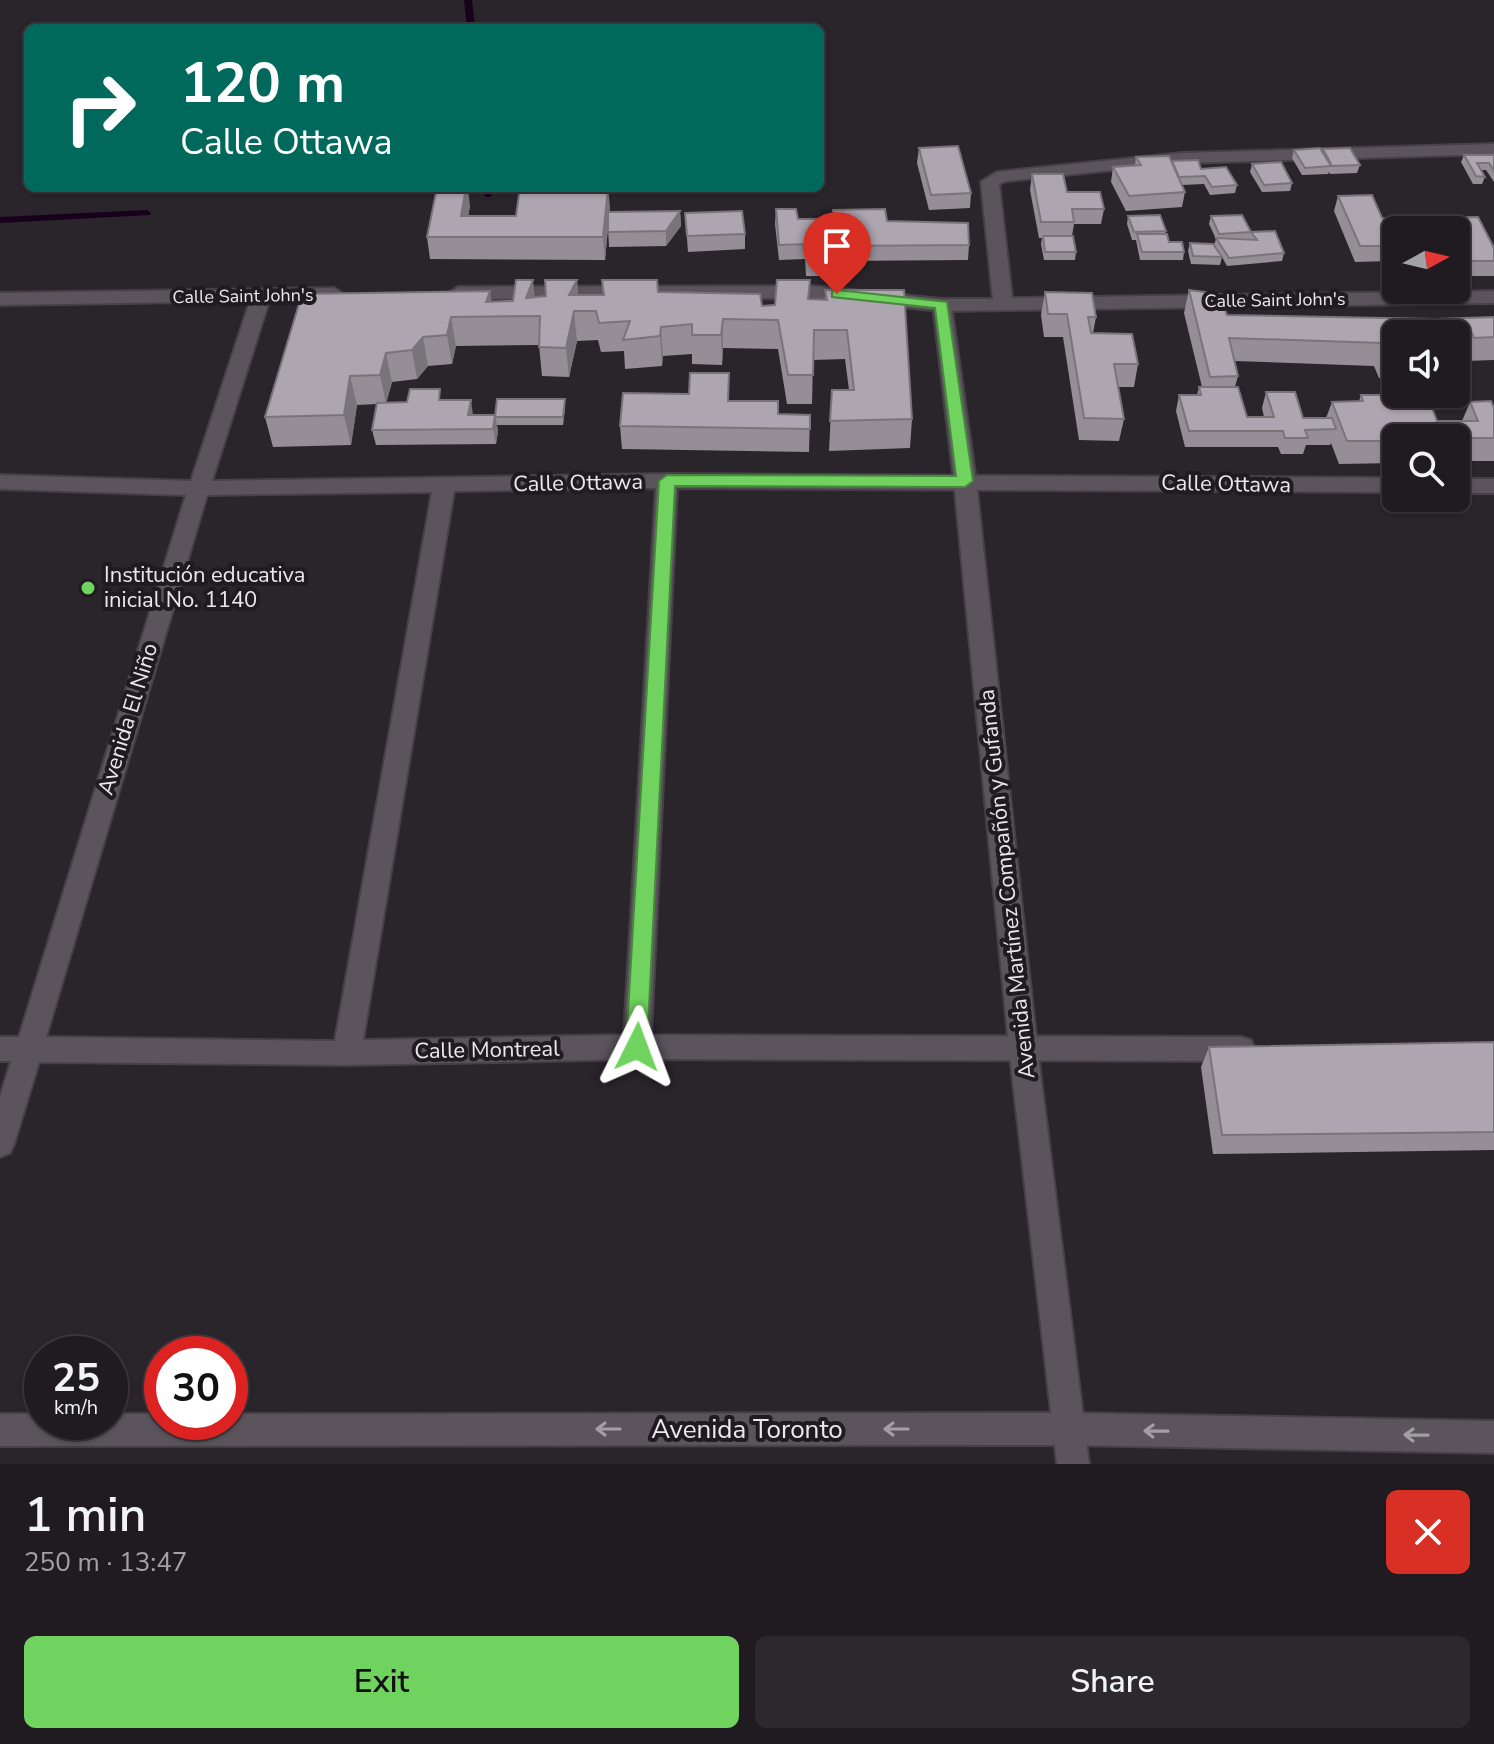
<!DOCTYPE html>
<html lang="en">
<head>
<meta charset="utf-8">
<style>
	:root { --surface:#201b20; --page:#2d282d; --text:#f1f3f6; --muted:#a2a1a5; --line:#3d393e; --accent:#70d35f }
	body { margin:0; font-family:"Nunito Sans",sans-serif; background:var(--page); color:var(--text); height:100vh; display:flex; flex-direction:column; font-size:30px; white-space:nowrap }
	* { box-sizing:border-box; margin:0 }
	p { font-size:26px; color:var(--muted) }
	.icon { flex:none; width:44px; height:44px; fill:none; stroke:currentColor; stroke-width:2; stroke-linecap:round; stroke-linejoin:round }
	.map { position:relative; height:1464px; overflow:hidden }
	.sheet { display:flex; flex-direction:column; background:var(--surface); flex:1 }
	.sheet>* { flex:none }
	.banner { position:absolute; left:24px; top:24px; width:800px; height:168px; border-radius:12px; box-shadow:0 2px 6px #0004,0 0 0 2px var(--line); background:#00695c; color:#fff; overflow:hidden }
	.needle { width:52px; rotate:82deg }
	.controls { position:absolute; left:1382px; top:216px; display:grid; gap:16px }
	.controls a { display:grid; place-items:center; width:88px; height:88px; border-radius:12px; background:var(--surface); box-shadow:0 2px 6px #0004,0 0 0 2px var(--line); font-size:40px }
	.speed { position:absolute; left:24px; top:1336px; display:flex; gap:16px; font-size:40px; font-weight:700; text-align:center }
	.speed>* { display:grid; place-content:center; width:104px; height:104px; border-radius:50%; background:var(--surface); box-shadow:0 2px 6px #0004,0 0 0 2px var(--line); line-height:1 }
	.speed small { font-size:20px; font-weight:400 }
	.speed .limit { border:12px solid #d22; background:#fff; color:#111 }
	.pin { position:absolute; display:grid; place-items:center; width:68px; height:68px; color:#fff; margin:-82px -34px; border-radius:50% 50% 50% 0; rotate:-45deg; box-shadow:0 0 8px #0007 }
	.pin .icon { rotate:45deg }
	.me { position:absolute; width:88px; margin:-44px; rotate:3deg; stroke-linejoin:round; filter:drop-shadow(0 0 6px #0008) }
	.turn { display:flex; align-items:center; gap:28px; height:168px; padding:0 24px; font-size:36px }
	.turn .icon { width:104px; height:104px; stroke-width:2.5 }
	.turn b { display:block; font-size:56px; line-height:68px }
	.round { display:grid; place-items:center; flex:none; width:84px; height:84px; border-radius:12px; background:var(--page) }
	.overview { display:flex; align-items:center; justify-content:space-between; height:136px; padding:0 24px }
	h1 { font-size:48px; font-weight:600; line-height:60px }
	.button { display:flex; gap:16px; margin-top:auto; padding:16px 24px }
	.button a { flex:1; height:92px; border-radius:12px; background:var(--accent); color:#111; font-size:32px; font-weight:600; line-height:92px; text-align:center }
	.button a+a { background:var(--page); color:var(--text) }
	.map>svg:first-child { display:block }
</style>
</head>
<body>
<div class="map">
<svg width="1494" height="1464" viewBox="0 0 1494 1464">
	<rect width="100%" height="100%" fill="#2a242b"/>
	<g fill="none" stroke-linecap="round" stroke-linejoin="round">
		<path fill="#18001d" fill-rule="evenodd" d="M 464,0 L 472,0 L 475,28 L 467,28 Z
			M 483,188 L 491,188 L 491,197 L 485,197 Z
			M 147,210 L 151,213 L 150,215 L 0,223 L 0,217 Z"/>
		<defs>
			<path id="minor" d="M 1494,144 L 1494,154 L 1182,163 L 1007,181 L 999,184 L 1012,298 L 1494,291 L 1494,303 L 942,311 L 811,298 L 458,299 L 449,293 L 458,287 L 811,286 L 942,299 L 993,299 L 981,182 L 997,172 L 1182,153 Z
				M 334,288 L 343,294 L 341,298 L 269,301 L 212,481 L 667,474 L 1396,478 L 1396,492 L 677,488 L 651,1035 L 1241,1037 L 1251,1040 L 1255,1049 L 1251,1058 L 1241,1061 L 637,1059 L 347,1065 L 39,1062 L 14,1144 L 10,1153 L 0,1157 L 0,1097 L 11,1061 L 0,1061 L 0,1037 L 19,1037 L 186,495 L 0,489 L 0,475 L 191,481 L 250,301 L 0,305 L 0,293 ZM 656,488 L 624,1035 L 363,1040 L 454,491 ZM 432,492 L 335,1041 L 46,1037 L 207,495 Z
				M 1456,479 L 1494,479 L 1494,493 L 1456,493 Z
				M 1071,1413 L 1494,1421 L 1494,1453 L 1071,1445 L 0,1446 L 0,1414 L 42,1414 L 42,1422 L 110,1422 L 110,1414 L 162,1414 L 162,1422 L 230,1422 L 230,1414 Z"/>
			<path id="tertiary" d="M 942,299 L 951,305 L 976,481 L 1037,1047 L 1089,1464 L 1057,1464 L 1009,1047 L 954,481 L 933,305 Z"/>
		</defs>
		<use href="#minor" stroke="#464147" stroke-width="4"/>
		<use href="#tertiary" stroke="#464147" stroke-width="4"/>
		<use href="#minor" fill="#5b545c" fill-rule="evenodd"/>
		<use href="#tertiary" fill="#5b545c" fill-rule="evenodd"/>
	</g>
	<path fill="#958e96" d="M 919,148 L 971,193 L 970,208 L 929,210 L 917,163 Z
		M 1323,149 L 1360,165 L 1357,173 L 1330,174 L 1329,172 L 1328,174 L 1302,175 L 1292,158 L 1294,150 L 1322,152 Z
		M 1464,155 L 1494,155 L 1494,182 L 1486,170 L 1482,170 L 1485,177 L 1482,184 L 1473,184 L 1461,162 Z
		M 1136,157 L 1172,161 L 1201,169 L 1237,185 L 1235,193 L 1210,195 L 1204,184 L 1182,185 L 1185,192 L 1182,207 L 1126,211 L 1111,182 L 1113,167 L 1135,165 Z
		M 1252,164 L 1292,183 L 1290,191 L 1262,192 L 1250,172 Z
		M 1032,174 L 1067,192 L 1104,209 L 1101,224 L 1074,224 L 1072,236 L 1076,252 L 1075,260 L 1044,260 L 1041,244 L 1042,238 L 1039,238 L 1030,190 Z
		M 1372,195 L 1382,218 L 1478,217 L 1494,248 L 1494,276 L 1456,276 L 1456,230 L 1396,230 L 1396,272 L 1391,261 L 1355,262 L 1334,211 L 1338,196 Z
		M 470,206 L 468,216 L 516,216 L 610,207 L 609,212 L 680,211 L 681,226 L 666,246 L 609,247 L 608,227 L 605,260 L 430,259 L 427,237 Z
		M 776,209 L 798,219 L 833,219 L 833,210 L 887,221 L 969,245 L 968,260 L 834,261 L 834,276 L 806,276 L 805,259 L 779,260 L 775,224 Z
		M 685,213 L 745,234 L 745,249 L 688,252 Z
		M 1128,216 L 1166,231 L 1165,234 L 1169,242 L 1184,252 L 1183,260 L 1140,260 L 1136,240 L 1132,240 L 1127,224 Z
		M 1211,216 L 1251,232 L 1249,240 L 1251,232 L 1284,253 L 1282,261 L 1227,266 L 1222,257 L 1220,265 L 1191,264 L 1188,251 L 1190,243 L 1214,245 L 1216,239 L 1209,224 Z
		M 577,280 L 578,295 L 603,295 L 602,280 L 658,292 L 762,306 L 810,299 L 825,300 L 825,290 L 912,419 L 910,448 L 829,451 L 832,390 L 849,390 L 845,359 L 813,360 L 812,404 L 787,404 L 778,349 L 723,348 L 722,365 L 692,364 L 692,354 L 663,356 L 662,366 L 625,369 L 624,351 L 601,352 L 598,340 L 577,341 L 569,377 L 542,376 L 539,345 L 456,346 L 452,364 L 428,366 L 417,379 L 392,382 L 386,403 L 442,400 L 473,415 L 494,415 L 565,407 L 563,425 L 497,425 L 498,431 L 496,444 L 376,445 L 372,430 L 377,404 L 357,405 L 351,445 L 273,447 L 265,417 L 302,294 L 492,302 L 546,296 Z
		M 1189,290 L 1227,315 L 1435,319 L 1494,317 L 1494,360 L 1465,361 L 1461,352 L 1456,352 L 1456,334 L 1396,334 L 1396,379 L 1379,378 L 1374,366 L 1234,361 L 1238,376 L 1235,387 L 1247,417 L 1264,417 L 1262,408 L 1266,392 L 1303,418 L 1326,418 L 1332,402 L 1359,401 L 1361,395 L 1437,421 L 1462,421 L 1470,402 L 1494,408 L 1494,461 L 1456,461 L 1456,438 L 1396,438 L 1396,463 L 1339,464 L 1331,443 L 1330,445 L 1306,445 L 1303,454 L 1281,454 L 1278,447 L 1185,447 L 1176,411 L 1179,395 L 1197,395 L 1199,387 L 1202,387 L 1184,313 Z
		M 1045,292 L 1096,317 L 1093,333 L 1138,364 L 1134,387 L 1118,387 L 1124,419 L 1119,441 L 1079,440 L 1063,337 L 1044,337 L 1041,315 Z
		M 729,401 L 778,414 L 810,415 L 809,452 L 622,449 L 620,426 Z
		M 1494,1042 L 1494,1150 L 1213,1154 L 1201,1067 L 1209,1047 Z"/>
	<path fill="#79747a" d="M 466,188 L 468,188 L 470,206 L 464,239 L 461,216 Z
		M 608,188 L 610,207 L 605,260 L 603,237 Z
		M 680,211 L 681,226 L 666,246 L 666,231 Z
		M 533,280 L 536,309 L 526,298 Z
		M 577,280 L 579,309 L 574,311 L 577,341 L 569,377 L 566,348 L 569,295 Z
		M 490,291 L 494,316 L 486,302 Z
		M 451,317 L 456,346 L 452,364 L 447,335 Z
		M 723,319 L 723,348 L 722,365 L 721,335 Z
		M 661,327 L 663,356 L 662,366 L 660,336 Z
		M 423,337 L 428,366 L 417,379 L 412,350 Z
		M 386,353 L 392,382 L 386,404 L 380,375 Z
		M 350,376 L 357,405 L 351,445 L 344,415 Z
		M 565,399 L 565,407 L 563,425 L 563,417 Z
		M 471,400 L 473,415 L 471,431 L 468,415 Z
		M 495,415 L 498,431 L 496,444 L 493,429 Z"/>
	<path fill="#ada5af" stroke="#79747a" stroke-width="2" d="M 958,146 L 971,193 L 931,195 L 919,148 Z
		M 1320,148 L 1331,166 L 1305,168 L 1294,150 Z
		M 1350,148 L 1360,165 L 1332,166 L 1323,149 Z
		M 1464,155 L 1494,155 L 1494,171 L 1489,163 L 1477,163 L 1485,177 L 1476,176 Z
		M 1169,156 L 1185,192 L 1129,196 L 1113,167 L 1141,165 L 1136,157 Z
		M 1198,160 L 1201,169 L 1226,167 L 1237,185 L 1212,187 L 1205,176 L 1179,177 L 1172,161 Z
		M 1281,162 L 1292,183 L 1264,185 L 1252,164 Z
		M 1032,174 L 1063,174 L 1067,192 L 1100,192 L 1104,209 L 1072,209 L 1074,222 L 1041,222 Z
		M 437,188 L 466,188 L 461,216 L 516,216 L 520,188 L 608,188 L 603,237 L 427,237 Z
		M 1372,195 L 1382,218 L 1478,217 L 1494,248 L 1494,261 L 1456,261 L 1456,230 L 1396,230 L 1396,246 L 1360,246 L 1338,196 Z
		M 776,209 L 796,209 L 798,219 L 834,219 L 833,210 L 885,209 L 887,221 L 968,223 L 969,245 L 833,246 L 834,260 L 807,261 L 805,244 L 779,245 Z
		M 680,211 L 666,231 L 608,232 L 608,212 Z
		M 742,211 L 745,234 L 687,236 L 685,213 Z
		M 1160,215 L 1166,231 L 1134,232 L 1128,216 Z
		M 1242,215 L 1251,232 L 1219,234 L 1211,216 Z
		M 1275,231 L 1284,253 L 1229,258 L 1216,238 L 1257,240 L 1251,232 Z
		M 1137,234 L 1167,234 L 1169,242 L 1182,242 L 1184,252 L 1142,252 Z
		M 1043,236 L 1073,236 L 1076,252 L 1045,252 Z
		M 1190,243 L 1213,244 L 1222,257 L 1193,256 Z
		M 516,280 L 533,280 L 526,298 L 546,296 L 545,280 L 577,280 L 569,295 L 604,295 L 602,280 L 657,280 L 658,292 L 760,294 L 762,306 L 775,305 L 777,280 L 810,280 L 808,299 L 827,300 L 825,290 L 904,290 L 912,419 L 830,421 L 832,390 L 854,390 L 847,330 L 814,330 L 813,375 L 788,375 L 778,320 L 723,319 L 721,335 L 692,335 L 692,324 L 661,327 L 660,336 L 623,340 L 630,321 L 599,323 L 596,311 L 574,311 L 566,348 L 539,347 L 540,316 L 451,317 L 447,335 L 423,337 L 412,350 L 386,353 L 380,375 L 350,376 L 344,415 L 265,417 L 302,294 L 490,291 L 486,302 L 513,301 Z
		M 1189,290 L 1219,294 L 1227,315 L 1435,319 L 1494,317 L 1494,337 L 1474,338 L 1470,329 L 1443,329 L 1445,334 L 1396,334 L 1396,356 L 1387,356 L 1382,343 L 1229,338 L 1238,376 L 1210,377 Z
		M 1045,292 L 1092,293 L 1096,317 L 1088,317 L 1091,333 L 1132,334 L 1138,364 L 1114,364 L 1124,419 L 1084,418 L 1067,314 L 1048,314 Z
		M 690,373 L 729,373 L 728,401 L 778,401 L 778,414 L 810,415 L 810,429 L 620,426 L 623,393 L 689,394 Z
		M 1199,387 L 1238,387 L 1247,417 L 1274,417 L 1266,392 L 1295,392 L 1303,418 L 1332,418 L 1336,429 L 1305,430 L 1308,438 L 1285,438 L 1283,431 L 1189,431 L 1179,395 L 1201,395 Z
		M 410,389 L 440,389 L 439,400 L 471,400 L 468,415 L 495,415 L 493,429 L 372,430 L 377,403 L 407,402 Z
		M 1361,395 L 1427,395 L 1437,421 L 1478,421 L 1470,402 L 1491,401 L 1494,408 L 1494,438 L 1447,438 L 1444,430 L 1415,430 L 1413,438 L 1396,438 L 1396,441 L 1347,441 L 1332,402 L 1363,401 Z
		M 497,399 L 565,399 L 563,417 L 495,417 Z
		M 1494,1042 L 1494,1132 L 1222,1135 L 1209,1047 Z"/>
	<defs><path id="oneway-shaft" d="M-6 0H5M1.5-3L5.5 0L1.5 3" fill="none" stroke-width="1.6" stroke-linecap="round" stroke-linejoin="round" transform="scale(2)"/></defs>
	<g stroke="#a39ea4">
		<use href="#oneway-shaft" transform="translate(608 1429) rotate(180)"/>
		<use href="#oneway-shaft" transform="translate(896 1429) rotate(180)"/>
		<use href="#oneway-shaft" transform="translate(1156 1431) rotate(-179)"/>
		<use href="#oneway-shaft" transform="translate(1416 1435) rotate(-179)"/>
	</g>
	<path fill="#70d35f" stroke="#49893e" stroke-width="2" d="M 837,290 L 947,302 L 973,481 L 965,487 L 675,486 L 647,1047 L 644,1053 L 637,1056 L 629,1053 L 626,1047 L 659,481 L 667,475 L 956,476 L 935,308 L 832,297 L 832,291 Z"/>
	<circle fill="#70d35f" stroke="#201a21" stroke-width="3" cx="88" cy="588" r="8"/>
	<g text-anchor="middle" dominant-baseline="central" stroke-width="8" stroke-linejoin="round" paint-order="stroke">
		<g font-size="18" fill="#ebe7ec" stroke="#201a21">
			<text transform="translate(243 296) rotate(-1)">Calle Saint John's</text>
			<text transform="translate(1275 300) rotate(-1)">Calle Saint John's</text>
		</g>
		<g font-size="22" fill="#ebe7ec" stroke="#201a21">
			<text transform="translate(578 483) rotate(-1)">Calle Ottawa</text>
			<text transform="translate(1226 484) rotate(1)">Calle Ottawa</text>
			<text transform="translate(128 719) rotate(-73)">Avenida El Niño</text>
			<text transform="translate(1007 884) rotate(-96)">Avenida Martínez Compañón y Gufanda</text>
			<text transform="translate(487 1050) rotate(-1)">Calle Montreal</text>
		</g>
		<g font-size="22" fill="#ebe7ec" stroke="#201a21" text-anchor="start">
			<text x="104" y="575">Institución educativa<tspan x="104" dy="25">inicial No. 1140</tspan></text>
		</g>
		<g font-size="26" fill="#ebe7ec" stroke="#201a21">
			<text x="747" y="1429">Avenida Toronto</text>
		</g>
	</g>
</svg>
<div class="controls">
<a><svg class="needle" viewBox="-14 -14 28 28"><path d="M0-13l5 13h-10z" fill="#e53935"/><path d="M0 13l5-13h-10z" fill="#a2a1a5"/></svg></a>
<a><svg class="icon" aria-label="sound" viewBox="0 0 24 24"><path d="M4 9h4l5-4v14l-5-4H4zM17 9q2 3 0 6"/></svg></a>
<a><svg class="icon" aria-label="search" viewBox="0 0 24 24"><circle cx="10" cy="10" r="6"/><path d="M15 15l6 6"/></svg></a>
</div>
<div class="speed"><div>25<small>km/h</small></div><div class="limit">30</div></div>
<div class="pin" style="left:837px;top:294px;background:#d93025"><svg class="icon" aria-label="arrive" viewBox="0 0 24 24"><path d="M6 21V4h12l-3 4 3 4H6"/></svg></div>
<svg class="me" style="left:637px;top:1047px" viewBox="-20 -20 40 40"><path d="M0-17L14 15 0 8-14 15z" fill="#70d35f" stroke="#fff" stroke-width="4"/></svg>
<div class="banner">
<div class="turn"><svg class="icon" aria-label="right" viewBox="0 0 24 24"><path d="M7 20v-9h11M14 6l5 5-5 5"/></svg><div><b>120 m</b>Calle Ottawa</div></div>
</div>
</div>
<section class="sheet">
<div class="overview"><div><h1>1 min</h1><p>250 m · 13:47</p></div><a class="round" style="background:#d93025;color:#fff"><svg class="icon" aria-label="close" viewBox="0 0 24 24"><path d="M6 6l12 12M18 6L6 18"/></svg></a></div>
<div class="button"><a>Exit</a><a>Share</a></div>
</section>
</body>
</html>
